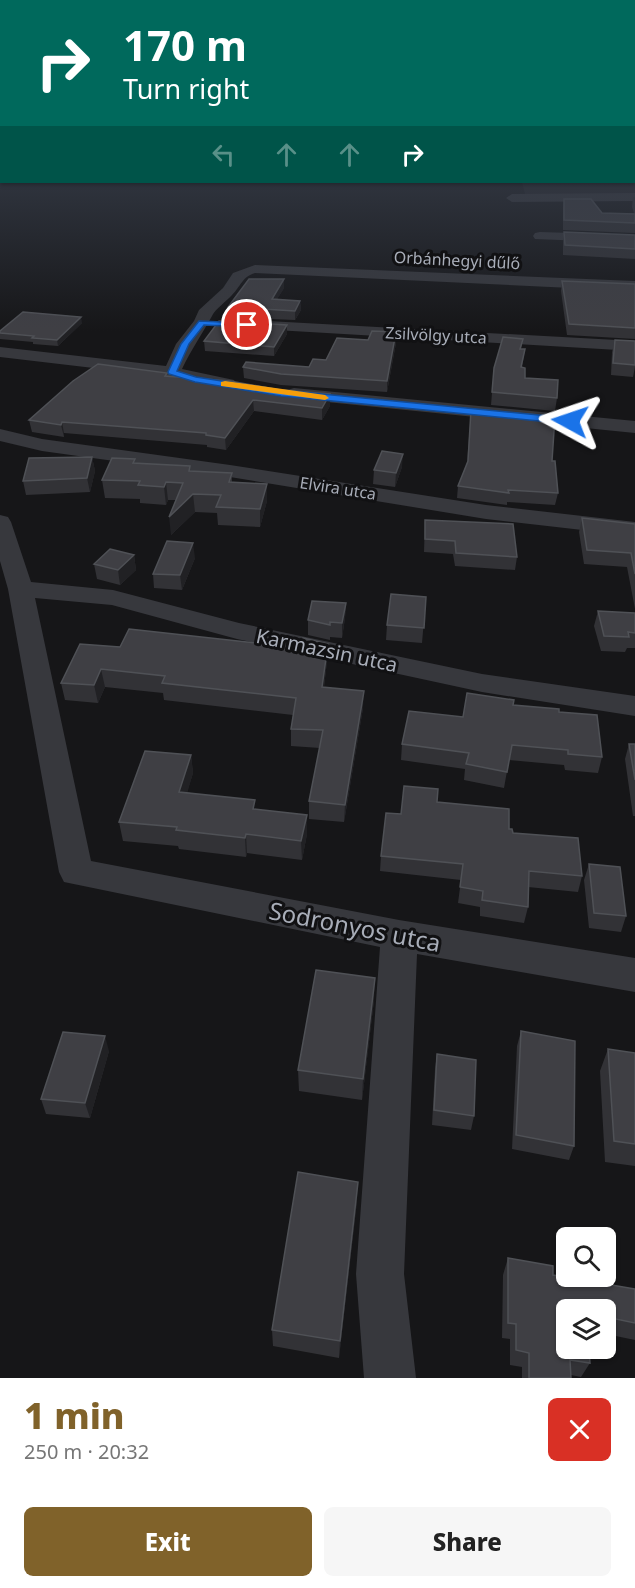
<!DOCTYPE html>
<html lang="en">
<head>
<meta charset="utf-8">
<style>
	:root { --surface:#fff; --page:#f6f6f6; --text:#222; --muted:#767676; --accent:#80622a }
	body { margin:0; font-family:"Noto Sans",sans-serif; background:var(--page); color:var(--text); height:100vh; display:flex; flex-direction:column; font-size:22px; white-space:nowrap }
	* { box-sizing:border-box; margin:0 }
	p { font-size:20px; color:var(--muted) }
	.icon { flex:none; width:33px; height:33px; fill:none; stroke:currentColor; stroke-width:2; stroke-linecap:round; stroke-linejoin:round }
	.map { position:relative; height:1378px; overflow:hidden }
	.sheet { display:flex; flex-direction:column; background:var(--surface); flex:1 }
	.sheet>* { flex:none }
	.hud { position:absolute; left:0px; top:0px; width:636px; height:183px; box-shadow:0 2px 4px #0004; background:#00695c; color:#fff; overflow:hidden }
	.tools { position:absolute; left:556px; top:1227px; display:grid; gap:12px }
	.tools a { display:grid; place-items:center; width:60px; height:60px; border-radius:9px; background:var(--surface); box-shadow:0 2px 4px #0004; font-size:30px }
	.pin { position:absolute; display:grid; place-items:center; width:51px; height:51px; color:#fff; margin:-26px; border:3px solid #fff; border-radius:50%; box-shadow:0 2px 6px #0007 }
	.me { position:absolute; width:66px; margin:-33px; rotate:275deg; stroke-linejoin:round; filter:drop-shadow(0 0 4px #0008) }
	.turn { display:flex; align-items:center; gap:21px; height:126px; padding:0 24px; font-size:27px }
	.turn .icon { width:78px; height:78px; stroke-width:2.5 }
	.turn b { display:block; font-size:42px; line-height:51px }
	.lanes { display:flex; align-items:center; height:57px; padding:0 24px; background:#0003; justify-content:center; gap:30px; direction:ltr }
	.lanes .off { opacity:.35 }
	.round { display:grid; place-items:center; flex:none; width:63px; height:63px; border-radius:9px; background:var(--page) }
	.head { display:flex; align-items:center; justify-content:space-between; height:102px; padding:0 24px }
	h1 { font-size:36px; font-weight:800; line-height:45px; color:var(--accent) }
	.action { display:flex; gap:12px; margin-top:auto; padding:12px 24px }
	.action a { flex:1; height:69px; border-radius:9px; background:var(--accent); color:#fff; font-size:24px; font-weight:800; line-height:69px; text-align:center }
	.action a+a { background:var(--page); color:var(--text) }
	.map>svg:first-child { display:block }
</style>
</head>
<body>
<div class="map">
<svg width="635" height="1378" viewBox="0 0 635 1378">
	<rect width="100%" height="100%" fill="#161618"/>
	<path fill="#222225" d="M 635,160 L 635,196 L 525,194 L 522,182 L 634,182 Z"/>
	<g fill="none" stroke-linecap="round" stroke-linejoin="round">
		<path fill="#37383d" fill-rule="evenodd" d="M 635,193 L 635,201 L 512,202 L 506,198 L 512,194 Z
			M 540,232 L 635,235 L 635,243 L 535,239 L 533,236 L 535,233 Z
			M 255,265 L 635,281 L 635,291 L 255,273 C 242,277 241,286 232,295 C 226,302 216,308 212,316 C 202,334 191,350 182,369 L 234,380 L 236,384 L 234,388 C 214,393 189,383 170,377 L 0,357 L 0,347 L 166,366 L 176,344 L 194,321 L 199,310 L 223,288 L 233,273 Z
			M 248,320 L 635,341 L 635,351 L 242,328 L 240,325 Z
			M 294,388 L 635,421 L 635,433 L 287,398 L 285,394 L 287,390 Z
			M 0,429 L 42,439 L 230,465 L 486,505 L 635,522 L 635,536 L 486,519 L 230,477 L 42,451 L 0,441 Z
			M 0,515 L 8,517 L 11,522 L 31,582 L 113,590 L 239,623 L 482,674 L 635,696 L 635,716 L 482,692 L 237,639 L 112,605 L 35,598 L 91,861 L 399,920 L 635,958 L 635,992 L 417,954 L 404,1274 L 416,1378 L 364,1378 L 356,1274 L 380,947 L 64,882 L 59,872 L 8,589 L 0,561 Z"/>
	</g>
	<path fill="#323236" d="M 633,197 L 635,197 L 635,233 L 563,230 L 563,209 L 564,199 L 602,213 L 634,213 L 632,207 Z
		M 564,232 L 635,235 L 635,259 L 563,255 L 563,242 Z
		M 562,281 L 635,284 L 635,339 L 567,335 L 561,291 Z
		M 284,288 L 277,299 L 300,301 L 301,310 L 295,320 L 228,317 L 228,307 Z
		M 82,323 L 58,346 L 33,344 L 33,342 L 0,339 L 0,331 Z
		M 287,325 L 287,334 L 274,356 L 205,351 L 204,341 Z
		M 523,339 L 521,349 L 525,349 L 522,367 L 525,378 L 557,398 L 555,411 L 491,405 L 494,368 Z
		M 615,340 L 635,341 L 635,367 L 633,377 L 611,375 L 612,352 Z
		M 396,343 L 387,392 L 281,385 L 244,378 L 243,367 L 309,367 L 326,360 Z
		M 168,376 L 280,390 L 330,394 L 330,406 L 322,420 L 254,411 L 226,450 L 207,447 L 207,445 L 64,433 L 64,437 L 32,432 L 29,420 Z
		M 471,410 L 552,461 L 558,493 L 555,505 L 507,502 L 507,505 L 457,498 L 458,486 L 467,463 Z
		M 92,457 L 95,471 L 90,492 L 26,495 L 23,481 Z
		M 136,463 L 190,471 L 232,473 L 232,482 L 267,484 L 267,501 L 260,527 L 218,525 L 217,513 L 195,512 L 171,535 L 176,500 L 168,500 L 166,505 L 140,503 L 140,499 L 105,498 L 102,480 Z
		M 402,467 L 395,487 L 373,484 L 374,470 Z
		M 582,518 L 635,524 L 635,609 L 627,567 L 584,564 L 579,532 Z
		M 425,520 L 517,557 L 515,570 L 455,566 L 453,554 L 424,552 Z
		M 134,555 L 136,570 L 120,585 L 97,579 L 94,564 Z
		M 195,558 L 182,590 L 154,588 L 153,574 Z
		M 426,597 L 422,643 L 386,640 L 387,625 Z
		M 346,603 L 345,618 L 342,638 L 330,637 L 330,640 L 308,635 L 308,620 Z
		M 598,611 L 635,613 L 635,648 L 627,648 L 625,652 L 601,651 L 594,626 Z
		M 80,644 L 327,661 L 324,687 L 363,708 L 344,822 L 309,819 L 309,801 L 320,748 L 291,746 L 291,729 L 293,715 L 164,700 L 163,693 L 105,687 L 98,703 L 65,700 L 61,683 Z
		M 513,705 L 559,712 L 602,757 L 598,773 L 565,770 L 564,765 L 509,760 L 504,788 L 464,780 L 465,769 L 401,760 L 402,744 L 463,717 Z
		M 629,744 L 635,744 L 635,816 L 633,816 L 625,759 Z
		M 191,755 L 193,773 L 187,792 L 256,809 L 307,834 L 302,860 L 247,853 L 246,857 L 179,849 L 178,846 L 123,841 L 119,822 Z
		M 437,802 L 509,829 L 513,833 L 582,876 L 578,892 L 528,887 L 528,907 L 524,923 L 480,916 L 480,907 L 458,903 L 461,880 L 380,871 L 381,856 L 401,814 Z
		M 589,864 L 626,916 L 621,932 L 589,928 L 584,880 Z
		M 374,1000 L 362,1100 L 299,1091 L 298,1070 Z
		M 521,1031 L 574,1146 L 569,1160 L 512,1149 L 517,1046 Z
		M 608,1049 L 635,1053 L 635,1166 L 605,1162 L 600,1071 Z
		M 109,1051 L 90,1118 L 46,1114 L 41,1099 Z
		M 437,1054 L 474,1116 L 471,1130 L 432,1125 L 435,1069 Z
		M 357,1201 L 339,1358 L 273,1346 L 272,1330 Z
		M 508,1258 L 553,1275 L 635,1289 L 635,1340 L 606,1334 L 606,1310 L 567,1310 L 590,1363 L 581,1377 L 571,1375 L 571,1378 L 522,1378 L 522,1367 L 510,1365 L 510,1339 L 502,1338 L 503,1275 Z"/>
	<path fill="#212124" d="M 284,279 L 284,288 L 272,308 L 272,299 Z
		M 300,301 L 301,310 L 295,320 L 295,311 Z
		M 81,317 L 82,323 L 58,346 L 57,340 Z
		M 287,325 L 287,334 L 274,356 L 274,347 Z
		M 396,332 L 396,343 L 387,392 L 387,381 Z
		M 330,394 L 330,406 L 322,420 L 322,408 Z
		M 253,400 L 254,411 L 226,450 L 225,438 Z
		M 62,422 L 64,433 L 64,437 L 61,425 Z
		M 403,454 L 402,467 L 395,487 L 396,473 Z
		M 92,457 L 95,471 L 90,492 L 87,478 Z
		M 166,482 L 168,500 L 166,505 L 164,487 Z
		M 267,484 L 267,501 L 260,527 L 260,509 Z
		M 193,494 L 195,512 L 171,535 L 169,517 Z
		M 193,543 L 195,558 L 182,590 L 180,575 Z
		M 134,555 L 136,570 L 120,585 L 118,570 Z
		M 346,603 L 345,618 L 342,638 L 342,623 Z
		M 328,644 L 327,661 L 322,704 L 322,687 Z
		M 101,669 L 105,687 L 98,703 L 94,685 Z
		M 364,691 L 363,708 L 344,822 L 345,805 Z
		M 191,755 L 193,773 L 182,811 L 179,792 Z
		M 307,815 L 307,834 L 302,860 L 301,841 Z
		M 246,834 L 247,853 L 246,857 L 245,838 Z
		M 375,978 L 374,1000 L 362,1100 L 363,1079 Z
		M 105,1036 L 109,1051 L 90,1118 L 85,1103 Z
		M 358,1182 L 357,1201 L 339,1358 L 340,1341 Z"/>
	<path fill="#3f3f44" stroke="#4f5156" stroke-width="1.5" d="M 564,199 L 591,199 L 602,213 L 635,214 L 635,223 L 564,220 Z
		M 564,232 L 635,235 L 635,249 L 565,245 Z
		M 249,279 L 284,279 L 272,299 L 300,301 L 295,311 L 228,307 Z
		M 562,281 L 635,284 L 635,328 L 569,324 Z
		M 23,312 L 81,317 L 57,340 L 32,338 L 34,336 L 0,333 L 0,331 Z
		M 219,321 L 287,325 L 274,347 L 204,341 Z
		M 372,331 L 396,332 L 387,381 L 281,374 L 243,367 L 246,362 L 309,367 L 313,359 L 326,360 L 337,338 L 368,340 Z
		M 503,337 L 523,339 L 520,349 L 525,349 L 521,367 L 525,368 L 525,378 L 558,380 L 557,398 L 492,392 L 494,368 Z
		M 615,340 L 635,341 L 635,365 L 613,363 Z
		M 98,364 L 167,373 L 165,376 L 230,381 L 280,390 L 330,394 L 322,408 L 253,400 L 225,438 L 206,435 L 206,433 L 62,422 L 61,425 L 29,420 L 73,381 Z
		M 471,410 L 555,416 L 552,461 L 555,461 L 558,493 L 508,490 L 509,493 L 458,486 L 468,461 Z
		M 382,451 L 403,454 L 396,473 L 374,470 Z
		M 92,457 L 87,478 L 23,481 L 29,458 Z
		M 112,458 L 135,459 L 133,463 L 190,466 L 189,471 L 232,473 L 229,482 L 267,484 L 260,509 L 216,507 L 221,495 L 193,494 L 169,517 L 183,483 L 166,482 L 164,487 L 138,485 L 140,481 L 102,480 Z
		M 582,518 L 635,524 L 635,574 L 631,553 L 587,550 Z
		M 425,520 L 513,524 L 517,557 L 456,553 L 455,541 L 425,539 Z
		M 167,541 L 193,543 L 180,575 L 153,574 Z
		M 110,549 L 134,555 L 118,570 L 94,564 Z
		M 391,594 L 426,597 L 424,628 L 387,625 Z
		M 312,601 L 346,603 L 342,623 L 330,622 L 330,625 L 308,620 Z
		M 598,611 L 635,613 L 635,633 L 628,632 L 629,637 L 604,636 Z
		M 129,629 L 301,648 L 303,638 L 328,644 L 322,687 L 364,691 L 345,805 L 309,801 L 323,730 L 291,729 L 296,698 L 162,683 L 165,676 L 101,669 L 94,685 L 61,683 L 80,644 L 120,647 Z
		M 467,693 L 514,700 L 513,705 L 559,709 L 559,712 L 597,715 L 602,757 L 568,754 L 568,750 L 512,745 L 507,772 L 466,764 L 469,753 L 402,744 L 409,711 L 463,717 Z
		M 629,744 L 635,744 L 635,780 Z
		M 145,751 L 191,755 L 179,792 L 255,800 L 253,809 L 307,815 L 301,841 L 246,834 L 245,838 L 176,830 L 177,827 L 119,822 Z
		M 404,786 L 438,789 L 437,802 L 509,809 L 509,829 L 512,829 L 513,833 L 578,838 L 582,876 L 529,871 L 528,907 L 482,900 L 483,891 L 460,887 L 463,864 L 381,856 L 386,813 L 401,814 Z
		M 589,864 L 620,867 L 626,916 L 594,913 Z
		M 316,970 L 375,978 L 363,1079 L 298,1070 Z
		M 521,1031 L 575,1041 L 574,1146 L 516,1135 Z
		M 63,1032 L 105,1036 L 85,1103 L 41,1099 Z
		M 608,1049 L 635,1053 L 635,1144 L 614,1141 Z
		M 437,1054 L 476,1060 L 474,1116 L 434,1110 Z
		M 298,1172 L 358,1182 L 340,1341 L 272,1330 Z
		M 508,1258 L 553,1266 L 553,1275 L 635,1289 L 635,1323 L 606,1317 L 606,1310 L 567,1310 L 567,1348 L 589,1348 L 590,1363 L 570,1360 L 571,1378 L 529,1378 L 529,1353 L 516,1350 L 516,1324 L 508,1323 Z"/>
	<linearGradient id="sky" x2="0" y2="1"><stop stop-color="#0c0c0d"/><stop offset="0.42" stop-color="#363c48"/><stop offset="1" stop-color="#363c48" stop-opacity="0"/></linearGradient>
	<rect width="635" height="331" fill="url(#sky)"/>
	<path fill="#1a73e8" stroke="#114b97" stroke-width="1.5" d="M 199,321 L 247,323 L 251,325 L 247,327 L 204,325 L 189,344 L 177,371 L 196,377 L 281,390 L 570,418 L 575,421 L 570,424 L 281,396 L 195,382 L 169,374 L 168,372 L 181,344 Z"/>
	<path fill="#f59e0b" d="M 225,381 L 325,395 L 329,398 L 325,400 L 221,386 L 221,382 Z"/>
	<g text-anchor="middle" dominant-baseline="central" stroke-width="6" stroke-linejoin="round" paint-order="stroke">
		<g font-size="16" fill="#a8adb8" stroke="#111113">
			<text transform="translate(457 260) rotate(3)">Orbánhegyi dűlő</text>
			<text transform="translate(436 335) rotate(3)">Zsilvölgy utca</text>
			<text transform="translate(338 488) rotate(9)">Elvira utca</text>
		</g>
		<g font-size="20" fill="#a8adb8" stroke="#111113">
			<text transform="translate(327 650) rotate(12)">Karmazsin utca</text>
		</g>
		<g font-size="24" fill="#a8adb8" stroke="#111113">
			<text transform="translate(355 926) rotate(11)">Sodronyos utca</text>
		</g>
	</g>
</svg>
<div class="tools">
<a><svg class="icon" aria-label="search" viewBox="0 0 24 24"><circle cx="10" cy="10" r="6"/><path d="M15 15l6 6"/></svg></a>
<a><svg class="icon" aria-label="layers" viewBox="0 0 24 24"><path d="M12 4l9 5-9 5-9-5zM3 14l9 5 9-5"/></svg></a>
</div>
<div class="pin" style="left:247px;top:325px;background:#d93025"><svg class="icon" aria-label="arrive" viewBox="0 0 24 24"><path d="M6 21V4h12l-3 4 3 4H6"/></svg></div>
<svg class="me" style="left:570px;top:421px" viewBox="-20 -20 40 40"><path d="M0-17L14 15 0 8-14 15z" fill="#1a73e8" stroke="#fff" stroke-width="4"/></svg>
<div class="hud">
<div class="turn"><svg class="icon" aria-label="right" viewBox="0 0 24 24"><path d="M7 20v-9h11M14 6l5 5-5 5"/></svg><div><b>170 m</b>Turn right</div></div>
<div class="lanes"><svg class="icon off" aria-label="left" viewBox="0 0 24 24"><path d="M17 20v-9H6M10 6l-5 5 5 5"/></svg><svg class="icon off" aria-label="ahead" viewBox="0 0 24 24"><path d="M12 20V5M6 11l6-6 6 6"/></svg><svg class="icon off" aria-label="ahead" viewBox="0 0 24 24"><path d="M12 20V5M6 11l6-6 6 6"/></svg><svg class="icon" aria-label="right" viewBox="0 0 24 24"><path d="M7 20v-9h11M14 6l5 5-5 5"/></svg></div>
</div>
</div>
<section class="sheet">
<div class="head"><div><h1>1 min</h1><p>250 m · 20:32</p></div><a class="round" style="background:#d93025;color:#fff"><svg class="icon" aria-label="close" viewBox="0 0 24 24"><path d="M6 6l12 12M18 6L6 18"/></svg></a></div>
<div class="action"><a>Exit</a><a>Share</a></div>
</section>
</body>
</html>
